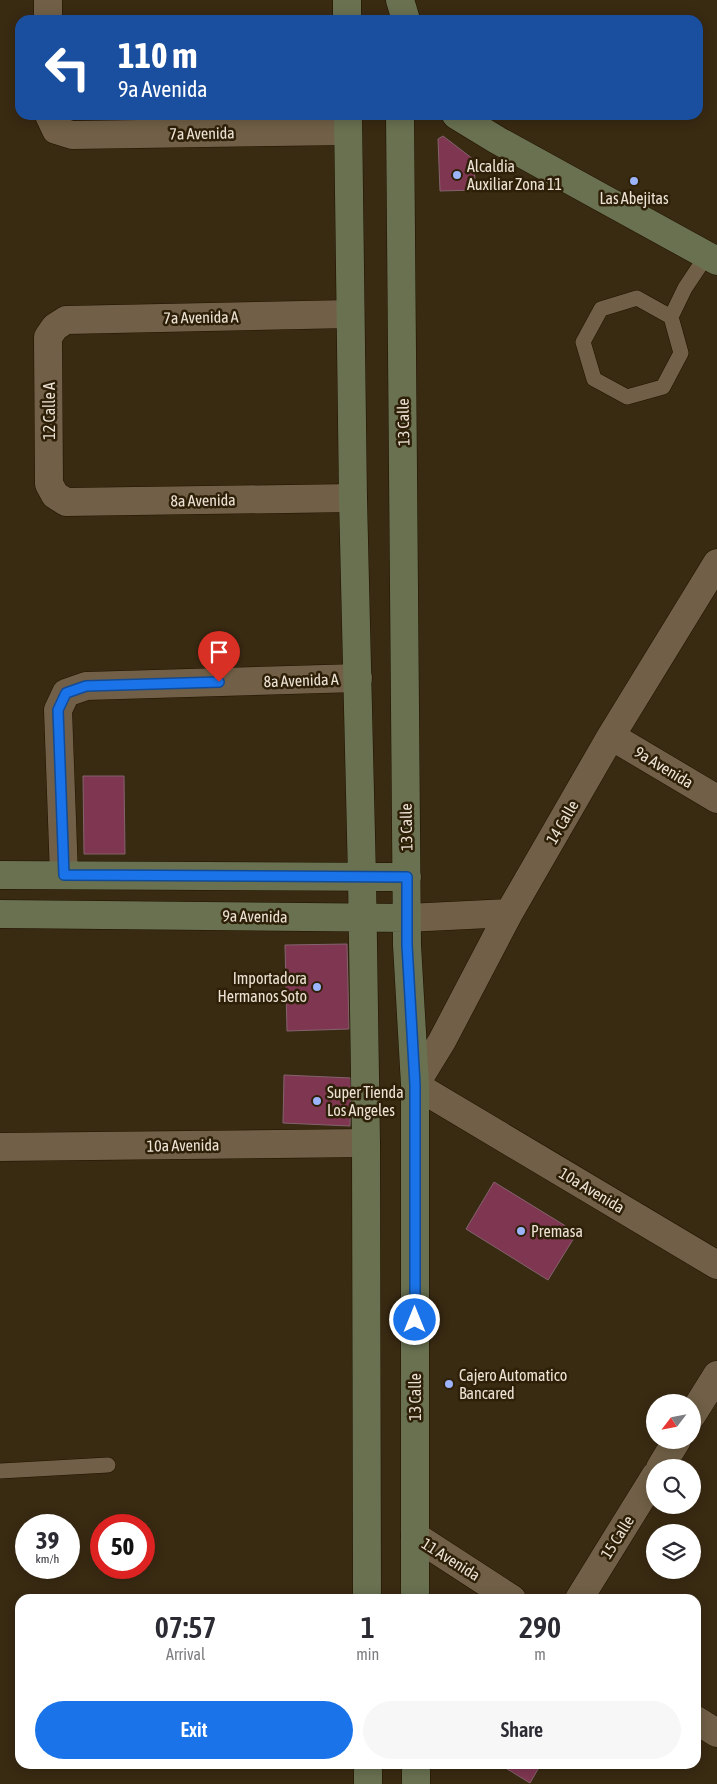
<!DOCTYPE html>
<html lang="en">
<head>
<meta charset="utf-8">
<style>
	:root { --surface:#fff; --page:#f7f7f7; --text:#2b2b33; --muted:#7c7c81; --accent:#1a73e8 }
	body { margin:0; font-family:"Asap Condensed",sans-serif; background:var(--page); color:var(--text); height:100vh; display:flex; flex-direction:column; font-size:19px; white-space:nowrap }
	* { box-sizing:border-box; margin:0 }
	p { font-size:16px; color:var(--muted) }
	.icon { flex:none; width:28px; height:28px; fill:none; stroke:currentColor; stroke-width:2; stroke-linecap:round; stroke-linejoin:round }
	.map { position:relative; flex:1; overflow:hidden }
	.sheet { position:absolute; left:15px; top:1594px; width:686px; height:175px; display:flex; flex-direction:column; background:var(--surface); border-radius:15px; box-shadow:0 2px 12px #0003 }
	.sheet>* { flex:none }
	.hud { position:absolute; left:15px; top:15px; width:688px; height:105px; border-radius:15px; box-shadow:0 2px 12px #0003; background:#1a4fa0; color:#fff; overflow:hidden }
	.needle { width:32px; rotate:238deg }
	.fabs { position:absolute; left:646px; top:1394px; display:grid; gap:10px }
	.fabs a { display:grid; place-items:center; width:55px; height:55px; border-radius:50%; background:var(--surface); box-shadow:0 2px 12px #0003; font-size:25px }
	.speed { position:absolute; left:15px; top:1514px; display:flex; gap:10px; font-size:25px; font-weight:700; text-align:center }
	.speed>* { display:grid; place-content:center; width:65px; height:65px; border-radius:50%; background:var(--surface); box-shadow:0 2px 12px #0003; line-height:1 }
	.speed small { font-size:12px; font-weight:400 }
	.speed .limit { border:8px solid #d22; background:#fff; color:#111 }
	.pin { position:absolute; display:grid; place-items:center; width:42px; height:42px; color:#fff; margin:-51px -21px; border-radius:50% 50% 50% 0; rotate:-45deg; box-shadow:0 0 5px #0007 }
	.pin .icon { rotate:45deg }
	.me { position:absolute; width:55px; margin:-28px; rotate:0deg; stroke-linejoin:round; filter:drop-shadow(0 0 4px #0008) }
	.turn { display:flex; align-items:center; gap:18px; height:105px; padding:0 20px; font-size:22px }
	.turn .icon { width:65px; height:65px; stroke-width:2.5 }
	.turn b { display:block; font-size:35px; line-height:42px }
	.eta { display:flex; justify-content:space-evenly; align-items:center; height:85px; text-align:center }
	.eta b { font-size:30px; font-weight:600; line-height:35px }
	.button { display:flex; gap:10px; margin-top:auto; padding:10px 20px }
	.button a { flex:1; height:58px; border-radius:30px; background:var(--accent); color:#fff; font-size:20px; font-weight:600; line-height:58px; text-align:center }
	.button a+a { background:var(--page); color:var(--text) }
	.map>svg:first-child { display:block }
</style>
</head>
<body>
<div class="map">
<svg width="717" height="1784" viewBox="0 0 717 1784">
	<rect width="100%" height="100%" fill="#392a12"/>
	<path fill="#7f3751" stroke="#83636d" d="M 443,136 L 473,159 L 476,190 L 440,191 L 438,139 Z
		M 83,776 L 124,776 L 125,854 L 84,854 Z
		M 347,944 L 349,1029 L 287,1031 L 285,945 Z
		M 284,1075 L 351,1078 L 350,1126 L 283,1123 Z
		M 494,1182 L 577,1233 L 548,1280 L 466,1229 Z
		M 499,1764 L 541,1764 L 530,1783 Z"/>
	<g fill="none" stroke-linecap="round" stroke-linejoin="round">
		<defs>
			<path id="service" d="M 671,317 L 637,298 L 601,309 L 583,342 L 594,379 L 627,397 L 663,387 L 681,353 L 671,317 L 685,288 L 707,255
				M 0,1471 L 108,1465"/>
			<path id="minor" d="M 48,20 L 48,0
				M 49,115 L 56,130 L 72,135 L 348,131
				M 350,314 L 66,320 L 55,327 L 48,337 L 49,484 L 55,495 L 66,502 L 353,498
				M 717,563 L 611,736 L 509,913 L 442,1041 L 415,1085 L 717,1265
				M 611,736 L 717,799
				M 64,875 L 58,710 L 66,693 L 86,686 L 358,678
				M 407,918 L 509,913
				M 0,1147 L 366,1143
				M 692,1415 L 717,1375
				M 660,1468 L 677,1440
				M 415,1536 L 512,1599
				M 579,1599 L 655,1476
				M 696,1720 L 717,1733"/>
			<path id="secondary" d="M 347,0 L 347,20
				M 400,0 L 406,20
				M 348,115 L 353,498 L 362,877 L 366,1143 L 367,1599
				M 400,115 L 407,945 L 415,1085 L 415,1599
				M 456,115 L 497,140 L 717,261
				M 0,875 L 407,877
				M 0,914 L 407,918
				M 368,1764 L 368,1784
				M 416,1764 L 416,1784"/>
		</defs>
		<use href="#service" stroke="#201200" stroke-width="16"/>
		<use href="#minor" stroke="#201200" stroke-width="29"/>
		<use href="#secondary" stroke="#201200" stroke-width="29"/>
		<use href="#service" stroke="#716047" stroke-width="15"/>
		<use href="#minor" stroke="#716047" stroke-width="28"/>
		<use href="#secondary" stroke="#697151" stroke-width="28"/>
	</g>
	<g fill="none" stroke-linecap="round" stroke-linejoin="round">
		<defs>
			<path id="route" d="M 219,682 L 86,686 L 66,693 L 58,710 L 64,875 L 407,877 L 407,945 L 415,1085 L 415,1320"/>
		</defs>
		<use href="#route" stroke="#114b97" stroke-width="12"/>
		<use href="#route" stroke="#1a73e8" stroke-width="9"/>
	</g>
	<g fill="#9cb4fd" stroke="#2e2008" stroke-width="2">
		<circle cx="457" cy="175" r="5"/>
		<circle cx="634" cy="181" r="5"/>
		<circle cx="317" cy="987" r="5"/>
		<circle cx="317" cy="1101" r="5"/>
		<circle cx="521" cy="1231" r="5"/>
		<circle cx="449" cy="1384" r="5"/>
	</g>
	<g text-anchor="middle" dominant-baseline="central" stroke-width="5" stroke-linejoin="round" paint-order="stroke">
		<g font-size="16" fill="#ede3d5" stroke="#2e2008">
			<text transform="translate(202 133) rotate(-1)">7a Avenida</text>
			<text transform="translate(201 317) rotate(-1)">7a Avenida A</text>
			<text transform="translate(49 411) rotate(-90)">12 Calle A</text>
			<text transform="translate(403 422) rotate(-91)">13 Calle</text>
			<text transform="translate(203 500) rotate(-1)">8a Avenida</text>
			<text transform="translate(301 680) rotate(-2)">8a Avenida A</text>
			<text transform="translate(664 767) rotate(31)">9a Avenida</text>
			<text transform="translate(562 822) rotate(-60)">14 Calle</text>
			<text transform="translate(406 827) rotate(-91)">13 Calle</text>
			<text transform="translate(255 916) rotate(1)">9a Avenida</text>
			<text transform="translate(183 1145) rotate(-1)">10a Avenida</text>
			<text transform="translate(592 1190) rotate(31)">10a Avenida</text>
			<text transform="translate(415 1397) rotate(-90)">13 Calle</text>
			<text transform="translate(617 1537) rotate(-58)">15 Calle</text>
			<text transform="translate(451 1559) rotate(32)">11 Avenida</text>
		</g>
		<g font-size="16" fill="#ede3d5" stroke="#2e2008" text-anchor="start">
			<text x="467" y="166">Alcaldia<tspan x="467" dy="18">Auxiliar Zona 11</tspan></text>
			<text x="634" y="198" text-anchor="middle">Las Abejitas</text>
			<text x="307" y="978" text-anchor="end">Importadora<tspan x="307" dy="18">Hermanos Soto</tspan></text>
			<text x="327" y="1092">Super Tienda<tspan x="327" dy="18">Los Angeles</tspan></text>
			<text x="531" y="1231">Premasa</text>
			<text x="459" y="1375">Cajero Automatico<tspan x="459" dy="18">Bancared</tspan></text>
		</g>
	</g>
</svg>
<div class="fabs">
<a><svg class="needle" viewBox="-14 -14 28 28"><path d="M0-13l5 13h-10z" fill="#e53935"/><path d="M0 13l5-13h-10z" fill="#7c7c81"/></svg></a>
<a><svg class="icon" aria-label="search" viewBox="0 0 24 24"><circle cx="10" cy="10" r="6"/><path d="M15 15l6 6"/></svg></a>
<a><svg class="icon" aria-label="layers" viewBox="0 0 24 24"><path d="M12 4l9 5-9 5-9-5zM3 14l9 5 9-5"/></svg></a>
</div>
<div class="speed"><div>39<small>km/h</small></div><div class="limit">50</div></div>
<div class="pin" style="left:219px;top:682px;background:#d93025"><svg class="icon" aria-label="arrive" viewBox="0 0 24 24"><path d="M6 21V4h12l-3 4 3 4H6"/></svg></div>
<svg class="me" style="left:415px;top:1320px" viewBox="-20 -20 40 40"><circle r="17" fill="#1a73e8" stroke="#fff" stroke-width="3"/><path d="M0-11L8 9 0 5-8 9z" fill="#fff"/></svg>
<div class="hud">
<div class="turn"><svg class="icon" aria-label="left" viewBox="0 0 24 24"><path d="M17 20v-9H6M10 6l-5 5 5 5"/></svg><div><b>110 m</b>9a Avenida</div></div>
</div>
<section class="sheet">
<div class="eta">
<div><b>07:57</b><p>Arrival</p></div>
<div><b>1</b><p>min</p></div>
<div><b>290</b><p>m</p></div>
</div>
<div class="button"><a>Exit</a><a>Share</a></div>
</section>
</div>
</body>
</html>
